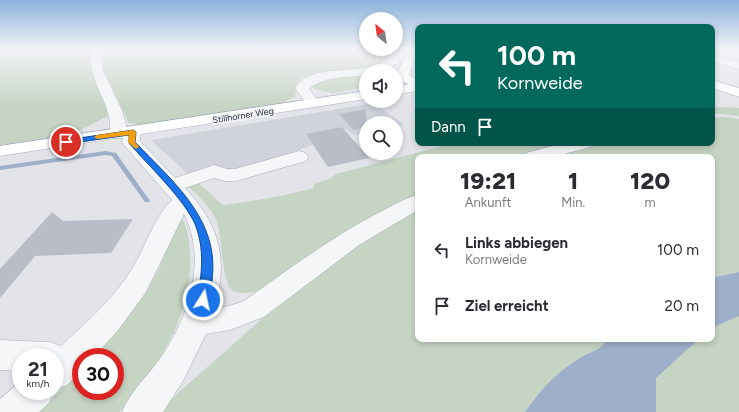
<!DOCTYPE html>
<html lang="de">
<head>
<meta charset="utf-8">
<style>
	:root { --surface:#fff; --page:#f2f2f3; --text:#2b2b33; --muted:#7c7c81 }
	body { margin:0; font-family:Figtree,sans-serif; background:var(--page); color:var(--text); height:100vh; display:flex; flex-direction:column; font-size:15px; white-space:nowrap }
	* { box-sizing:border-box; margin:0 }
	p { font-size:13px; color:var(--muted) }
	.icon { flex:none; width:22px; height:22px; fill:none; stroke:currentColor; stroke-width:2; stroke-linecap:round; stroke-linejoin:round }
	.map { position:relative; flex:1; overflow:hidden }
	.side { position:absolute; left:415px; top:154px; width:300px; height:188px; display:flex; flex-direction:column; background:var(--surface); border-radius:8px; box-shadow:0 2px 6px #0003 }
	.side>* { flex:none }
	.hud { position:absolute; left:415px; top:24px; width:300px; height:122px; border-radius:8px; box-shadow:0 2px 6px #0003; background:#00695c; color:#fff; overflow:hidden }
	.needle { width:26px; rotate:331deg }
	.buttons { position:absolute; left:359px; top:12px; display:grid; gap:8px }
	.buttons a { display:grid; place-items:center; width:44px; height:44px; border-radius:50%; background:var(--surface); box-shadow:0 2px 6px #0003; font-size:20px }
	.speed { position:absolute; left:12px; top:348px; display:flex; gap:8px; font-size:20px; font-weight:700; text-align:center }
	.speed>* { display:grid; place-content:center; width:52px; height:52px; border-radius:50%; background:var(--surface); box-shadow:0 2px 6px #0003; line-height:1 }
	.speed small { font-size:10px; font-weight:400 }
	.speed .limit { border:6px solid #d22; background:#fff; color:#111 }
	.pin { position:absolute; display:grid; place-items:center; width:34px; height:34px; color:#fff; margin:-17px; border:2px solid #fff; border-radius:50%; box-shadow:0 1px 4px #0007 }
	.me { position:absolute; width:44px; margin:-22px; rotate:10deg; stroke-linejoin:round; filter:drop-shadow(0 0 3px #0008) }
	.turn { display:flex; align-items:center; gap:14px; height:84px; padding:0 16px; font-size:18px }
	.turn .icon { width:52px; height:52px; stroke-width:2.5 }
	.turn b { display:block; font-size:28px; line-height:34px }
	.then { display:flex; align-items:center; height:38px; padding:0 16px; background:#0003; gap:8px; font-size:15px }
	.eta { display:flex; justify-content:space-evenly; align-items:center; height:68px; text-align:center }
	.eta b { font-size:24px; font-weight:800; line-height:28px }
	ul { padding:0; list-style:none }
	li { display:flex; align-items:center; gap:12px; height:56px; padding:0 16px }
	li div { flex:1 }
	li b { display:block; font-size:15px }
	li em { font-style:normal }
	.map>svg:first-child { display:block }
</style>
</head>
<body>
<div class="map">
<svg width="739" height="412" viewBox="0 0 739 412">
	<rect width="100%" height="100%" fill="#e2e4ea"/>
	<path fill="#d0d3dc" d="M 374,103 L 404,125 L 396,127 L 396,123 L 366,123 L 366,133 L 354,135 L 342,127 L 306,134 L 313,145 L 242,170 L 189,175 L 151,140 Z"/>
	<path fill="#c6d4c3" d="M 0,49 L 90,49 L 92,72 L 110,115 L 71,135 L 0,145 Z
		M 100,49 L 392,49 C 391,52 391,56 389,58 C 381,71 320,74 303,78 L 297,83 L 295,97 L 279,104 L 142,125 L 129,123 L 104,70 Z
		M 366,72 L 366,87 L 332,93 L 314,89 L 312,85 L 316,81 Z
		M 712,107 L 739,108 L 739,116 L 712,113 Z
		M 724,117 L 739,119 L 739,272 L 712,278 L 712,157 L 550,157 L 599,143 L 712,143 L 712,118 Z
		M 454,143 L 566,143 L 517,157 L 418,157 L 418,194 L 396,205 L 259,291 C 251,293 240,295 232,290 C 222,283 222,237 217,222 C 211,207 197,195 186,184 L 195,180 L 223,205 C 254,201 284,196 314,188 L 314,184 L 331,178 L 336,174 Z
		M 418,209 L 418,339 L 608,339 C 599,352 590,351 578,359 C 553,376 542,388 525,412 L 160,412 L 178,393 L 281,302 L 370,236 Z
		M 183,220 C 188,231 190,244 190,256 C 193,315 157,369 120,412 L 39,412 L 81,369 L 81,391 L 115,391 L 115,357 L 93,357 C 112,334 135,311 150,285 C 162,266 169,244 176,223 Z
		M 739,316 L 739,412 L 656,412 L 656,378 L 699,339 L 712,339 L 712,328 Z"/>
	<path fill="#9eafc9" d="M 739,272 L 739,316 L 712,328 L 712,278 Z
		M 608,339 L 699,339 L 656,378 L 656,412 L 525,412 C 542,388 553,376 578,359 C 590,351 599,352 608,339 Z"/>
	<g fill="none" stroke-linecap="round" stroke-linejoin="round">
		<path fill="#9eafc9" fill-rule="evenodd" d="M 106,151 L 116,153 L 150,201 L 149,202 L 145,202 L 112,156 L 106,155 L 0,170 L 0,166 Z"/>
	</g>
	<path fill="#b9bdc7" d="M 366,109 L 366,127 L 353,130 L 339,114 Z
		M 342,127 L 369,158 L 328,167 L 306,134 Z
		M 52,212 L 63,221 L 133,219 L 111,253 L 35,256 L 0,298 L 0,269 Z"/>
	<g fill="none" stroke-linecap="round" stroke-linejoin="round">
		<defs>
			<path id="minor" d="M 91,49 L 101,49 L 103,71 L 122,110 L 127,128 L 133,127 L 139,128 L 141,132 L 140,141 L 175,178 L 214,165 L 227,169 L 235,169 L 299,151 L 306,153 L 308,157 L 306,161 L 236,181 L 225,181 L 214,178 L 185,188 C 220,225 228,258 215,308 L 229,306 L 244,301 C 289,269 333,236 382,211 C 394,205 405,198 418,195 L 418,210 L 359,245 L 264,317 L 230,330 L 206,334 L 183,381 L 163,412 L 122,412 C 130,392 146,378 159,360 C 188,320 208,261 184,214 L 146,292 L 119,329 L 94,357 L 81,357 L 81,371 L 67,385 L 55,390 L 55,357 L 21,357 L 21,371 L 0,370 L 0,340 L 50,342 L 61,346 C 86,323 114,298 132,269 C 146,246 153,219 172,200 L 125,146 L 122,142 L 123,138 L 113,138 C 109,132 111,124 109,117 C 102,88 89,83 91,49 Z
				M 393,49 L 403,49 C 398,70 385,71 366,71 L 366,75 C 346,78 326,75 309,89 L 320,103 L 318,106 L 308,106 L 295,88 C 317,56 381,84 393,49 Z
				M 712,54 L 739,62 L 739,70 L 712,61 Z
				M 564,143 L 593,143 L 590,147 L 553,157 L 524,157 L 526,153 Z
				M 21,381 L 21,391 L 54,391 L 49,403 L 39,412 L 0,412 L 0,399 Z"/>
			<path id="major" d="M 418,83 L 418,91 L 396,94 L 396,86 Z
				M 366,91 L 366,99 L 0,156 L 0,146 Z"/>
			<path id="highway" d="M 409,49 L 418,49 L 409,75 L 418,79 L 418,88 L 403,82 L 396,85 L 396,75 Z
				M 712,80 L 739,88 L 739,97 L 712,88 Z"/>
		</defs>
		<use href="#minor" stroke="#a7abb4" stroke-width="1"/>
		<use href="#major" stroke="#a1a8b6" stroke-width="1"/>
		<use href="#highway" stroke="#8a90a0" stroke-width="1"/>
		<use href="#minor" fill="#f5f6f8" fill-rule="evenodd"/>
		<use href="#major" fill="#fff" fill-rule="evenodd"/>
		<use href="#highway" fill="#fff" fill-rule="evenodd"/>
	</g>
	<linearGradient id="sky" x2="0" y2="1"><stop stop-color="#8ab2dc"/><stop offset="0.46" stop-color="#f2f3f6"/><stop offset="1" stop-color="#f2f3f6" stop-opacity="0"/></linearGradient>
	<rect width="739" height="107" fill="url(#sky)"/>
	<path fill="#1a73e8" stroke="#114b97" d="M 133,130 L 136,132 L 135,142 C 172,181 220,219 212,280 C 211,287 211,297 208,304 L 199,304 L 197,300 C 202,275 205,249 195,224 C 184,199 148,165 129,143 L 129,135 L 66,144 L 63,142 L 66,140 Z"/>
	<path fill="#f59e0b" d="M 133,130 L 136,132 L 135,142 L 139,147 L 136,149 L 128,142 L 129,135 L 97,139 L 94,137 L 97,135 Z"/>
	<g text-anchor="middle" dominant-baseline="central" stroke-width="4" stroke-linejoin="round" paint-order="stroke">
		<g font-size="9" fill="#2a3142" stroke="#f2f3f7">
			<text transform="translate(243 115) rotate(-9)">Stillhorner Weg</text>
		</g>
	</g>
</svg>
<div class="buttons">
<a><svg class="needle" viewBox="-14 -14 28 28"><path d="M0-13l5 13h-10z" fill="#e53935"/><path d="M0 13l5-13h-10z" fill="#7c7c81"/></svg></a>
<a><svg class="icon" aria-label="sound" viewBox="0 0 24 24"><path d="M4 9h4l5-4v14l-5-4H4zM17 9q2 3 0 6"/></svg></a>
<a><svg class="icon" aria-label="search" viewBox="0 0 24 24"><circle cx="10" cy="10" r="6"/><path d="M15 15l6 6"/></svg></a>
</div>
<div class="speed"><div>21<small>km/h</small></div><div class="limit">30</div></div>
<div class="pin" style="left:66px;top:142px;background:#d93025"><svg class="icon" aria-label="arrive" viewBox="0 0 24 24"><path d="M6 21V4h12l-3 4 3 4H6"/></svg></div>
<svg class="me" style="left:203px;top:300px" viewBox="-20 -20 40 40"><circle r="17" fill="#1a73e8" stroke="#fff" stroke-width="3"/><path d="M0-11L8 9 0 5-8 9z" fill="#fff"/></svg>
<div class="hud">
<div class="turn"><svg class="icon" aria-label="left" viewBox="0 0 24 24"><path d="M17 20v-9H6M10 6l-5 5 5 5"/></svg><div><b>100 m</b>Kornweide</div></div>
<div class="then">Dann<svg class="icon" aria-label="arrive" viewBox="0 0 24 24"><path d="M6 21V4h12l-3 4 3 4H6"/></svg></div>
</div>
<section class="side">
<div class="eta">
<div><b>19:21</b><p>Ankunft</p></div>
<div><b>1</b><p>Min.</p></div>
<div><b>120</b><p>m</p></div>
</div>
<ul>
<li><svg class="icon" aria-label="left" viewBox="0 0 24 24"><path d="M17 20v-9H6M10 6l-5 5 5 5"/></svg><div><b>Links abbiegen</b><p>Kornweide</p></div><em>100 m</em></li>
<li><svg class="icon" aria-label="arrive" viewBox="0 0 24 24"><path d="M6 21V4h12l-3 4 3 4H6"/></svg><div><b>Ziel erreicht</b></div><em>20 m</em></li>
</ul>
</section>
</div>
</body>
</html>
